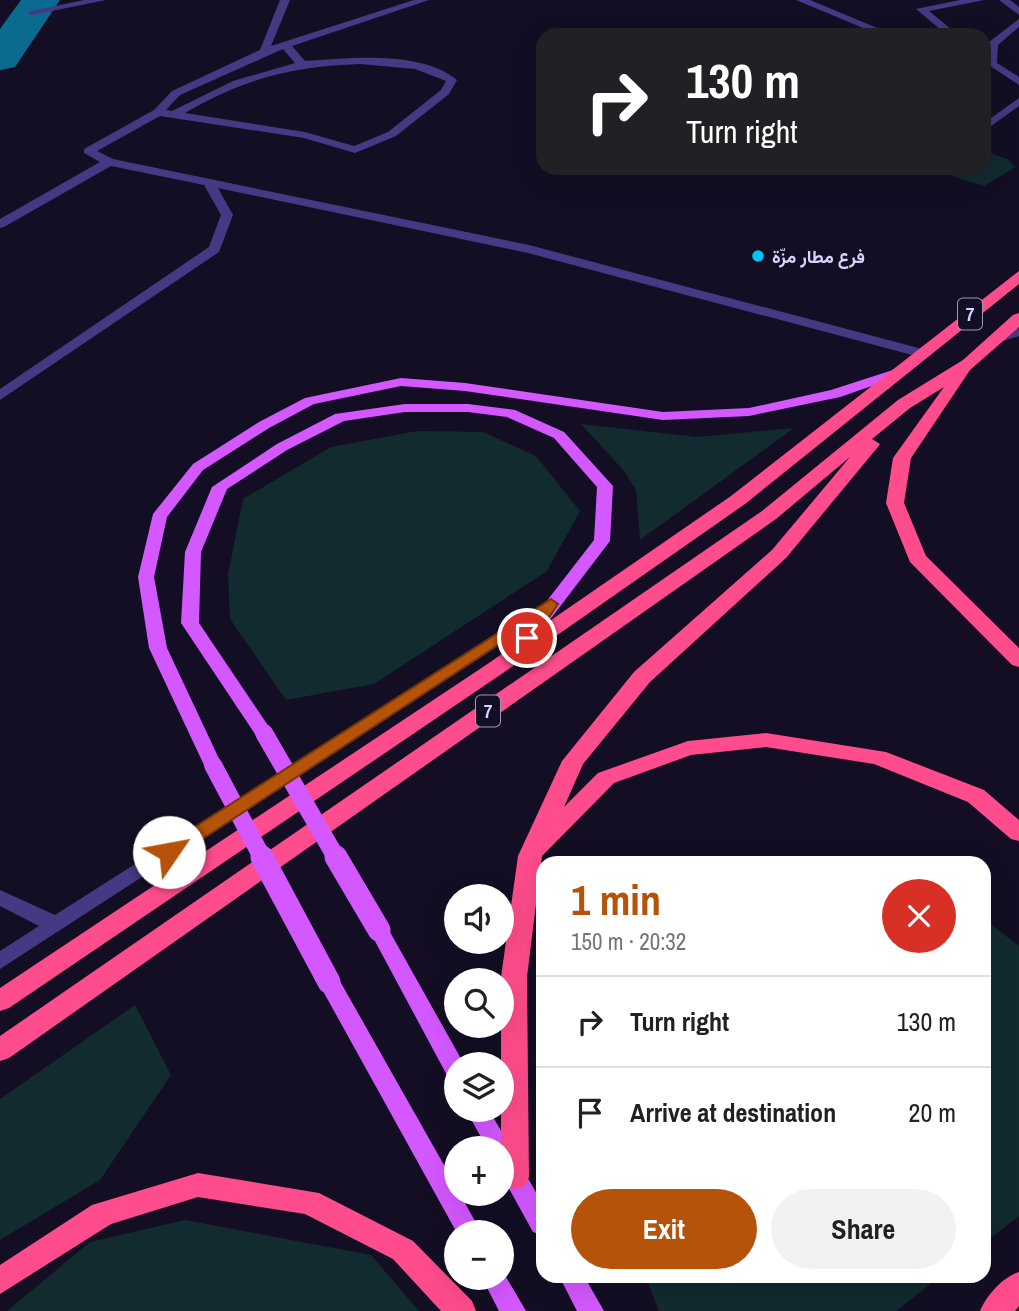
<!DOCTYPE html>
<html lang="en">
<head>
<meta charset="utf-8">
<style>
	:root { --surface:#fff; --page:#f2f2f2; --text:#202124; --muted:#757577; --line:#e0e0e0; --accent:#b45309 }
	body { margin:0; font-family:"Archivo Narrow",Vazirmatn,sans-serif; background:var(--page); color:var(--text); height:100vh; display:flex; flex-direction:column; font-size:26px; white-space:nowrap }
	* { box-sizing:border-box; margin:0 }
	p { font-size:23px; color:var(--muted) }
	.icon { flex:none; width:38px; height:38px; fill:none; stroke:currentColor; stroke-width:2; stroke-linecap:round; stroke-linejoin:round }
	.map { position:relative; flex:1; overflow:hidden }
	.sheet { position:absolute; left:536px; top:856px; width:455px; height:427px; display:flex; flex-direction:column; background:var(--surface); border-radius:21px; box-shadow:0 7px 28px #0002 }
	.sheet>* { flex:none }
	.top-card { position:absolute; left:536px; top:28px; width:455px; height:147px; border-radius:21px; box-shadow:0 7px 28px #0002; background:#202124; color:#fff; overflow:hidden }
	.controls { position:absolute; left:444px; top:884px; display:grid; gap:14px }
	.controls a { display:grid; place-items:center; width:70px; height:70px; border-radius:50%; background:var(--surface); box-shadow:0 7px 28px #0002; font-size:35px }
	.pin { position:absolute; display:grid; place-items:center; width:60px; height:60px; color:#fff; margin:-30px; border:4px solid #fff; border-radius:50%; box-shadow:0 2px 7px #0007 }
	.me { position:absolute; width:77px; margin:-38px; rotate:57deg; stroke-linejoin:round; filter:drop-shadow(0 0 5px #0008) }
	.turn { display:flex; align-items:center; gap:24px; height:147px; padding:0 35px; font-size:32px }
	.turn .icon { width:91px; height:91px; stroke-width:2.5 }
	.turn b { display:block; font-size:49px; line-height:60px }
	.round { display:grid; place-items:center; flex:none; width:74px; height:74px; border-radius:37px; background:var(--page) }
	.overview { display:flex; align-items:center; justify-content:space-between; height:119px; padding:0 35px }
	h1 { font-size:42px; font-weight:700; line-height:52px; color:var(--accent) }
	.action { display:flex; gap:14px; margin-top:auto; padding:14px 35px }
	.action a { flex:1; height:80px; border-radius:42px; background:var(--accent); color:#fff; font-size:28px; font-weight:700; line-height:80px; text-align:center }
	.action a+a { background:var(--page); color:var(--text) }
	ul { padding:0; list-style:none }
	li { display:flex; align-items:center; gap:21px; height:91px; padding:0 35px; border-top:2px solid var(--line) }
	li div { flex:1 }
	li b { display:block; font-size:26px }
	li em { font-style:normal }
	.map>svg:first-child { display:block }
</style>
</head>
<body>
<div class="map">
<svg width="1019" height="1311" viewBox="0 0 1019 1311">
	<rect width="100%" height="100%" fill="#140e24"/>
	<path fill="#112b2e" d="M 990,153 L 1007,159 L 1016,167 L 984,186 L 952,176 L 965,168 L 984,168 L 984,157 Z
		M 581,424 L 697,437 L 794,428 L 640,540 L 636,490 L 624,471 Z
		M 417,431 L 483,432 L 536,456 L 580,511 L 547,571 L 374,684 L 286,700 L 230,619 L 228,575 L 243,499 L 331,447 Z
		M 984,919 L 1019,946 L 1019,1216 L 984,1243 Z
		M 135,1005 L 171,1075 L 100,1180 L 0,1240 L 0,1099 Z
		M 185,1220 L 371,1255 L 419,1311 L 7,1311 L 90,1242 Z
		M 645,1276 L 941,1276 L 896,1311 L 659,1311 Z"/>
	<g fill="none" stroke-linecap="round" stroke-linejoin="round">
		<path fill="#0a6a90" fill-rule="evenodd" d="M 21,0 L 60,0 L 15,67 L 0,70 L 0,29 Z"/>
		<path fill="#443983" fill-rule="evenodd" d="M 84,0 L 106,0 L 32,15 L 27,12 Z
			M 280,0 L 290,0 L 271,46 L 414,0 L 429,0 L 292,46 L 305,61 C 349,58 421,50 457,80 L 449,94 L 396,136 L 355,153 L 304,138 L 160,116 L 97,151 L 113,159 L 529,245 L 926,350 L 928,353 L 926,356 L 916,356 L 528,253 L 218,188 L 233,215 L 219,252 L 0,400 L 0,389 L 209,247 L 221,215 L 204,185 L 111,166 L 4,227 L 0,228 L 0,219 L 100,162 L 84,153 L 84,149 L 154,110 L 172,91 L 260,50 ZM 283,49 L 295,63 L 233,81 L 172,111 L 166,110 L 180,95 ZM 360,64 L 415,69 L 446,81 L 441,90 L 388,132 L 354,146 L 305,132 L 185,113 C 243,79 293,66 360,64 Z
			M 796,0 L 810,0 L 894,35 L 880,35 Z
			M 960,0 L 984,0 L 929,11 L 958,35 L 947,35 L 916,9 Z
			M 999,0 L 1010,0 L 1019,7 L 1019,15 Z
			M 1019,19 L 1019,27 L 998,45 L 997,63 L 1019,77 L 1019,85 L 987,64 L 989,42 Z
			M 1019,98 L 1019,106 L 984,131 L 984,123 Z
			M 1019,328 L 1019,336 L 994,344 L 987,340 Z
			M 551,599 L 557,600 L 559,604 L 557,608 L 0,969 L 0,951 L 39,926 L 0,906 L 0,890 L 55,915 Z"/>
		<path fill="#d458ff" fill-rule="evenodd" d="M 896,369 L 901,370 L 901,376 L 840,397 L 749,416 L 663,420 L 465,391 L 401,386 L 314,404 L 269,428 L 203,470 L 167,517 L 154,577 L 167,648 L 222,765 L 213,771 L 204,765 L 149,648 L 138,577 L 153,514 L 193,464 L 259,422 L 305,398 L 401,378 L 465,383 L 663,412 L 749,408 L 831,390 Z
			M 405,404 L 468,404 L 515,410 L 564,432 L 613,486 L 610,541 L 520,659 L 508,659 L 505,655 L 508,651 L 594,540 L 597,487 L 554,438 L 507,417 L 468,412 L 405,412 L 344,421 L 287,450 L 227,489 L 201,552 L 199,623 L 273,733 L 264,739 L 257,737 L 181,623 L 185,552 L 212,487 L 277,444 L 335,414 Z
			M 379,922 L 386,925 L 464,1064 L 457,1064 L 457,1082 L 449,1079 L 369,930 L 372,925 Z
			M 329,974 L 337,976 L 457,1188 L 457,1194 L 460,1194 L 481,1232 L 457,1233 L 318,982 L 321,976 Z
			M 466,1110 L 489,1110 L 511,1148 L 507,1155 L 502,1157 L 502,1148 L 487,1148 Z
			M 509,1156 L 517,1159 L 542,1203 L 542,1235 L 533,1232 L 502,1176 L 502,1158 Z
			M 502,1270 L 526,1311 L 499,1311 L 482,1278 L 502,1278 Z
			M 559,1276 L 584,1276 L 604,1311 L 577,1311 Z"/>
		<path fill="#ff4c8c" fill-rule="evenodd" d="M 1019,271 L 1019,284 L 745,504 L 500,675 L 9,1008 L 0,1011 L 0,988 L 486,665 L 731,496 Z
			M 1019,313 L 1019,327 L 970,370 L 911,458 L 904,503 L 926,556 L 1019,648 L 1019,667 L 1012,665 L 910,562 L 886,503 L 893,458 L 944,387 L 910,408 L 872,439 L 880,444 L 877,448 L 786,558 L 650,682 L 583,764 L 564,807 L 598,773 L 688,741 L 766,733 L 886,752 L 984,790 L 1019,820 L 1019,841 L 1011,839 L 968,802 L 874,764 L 766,747 L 691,755 L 614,783 L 542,856 L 527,977 L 529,1177 L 525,1186 L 515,1189 L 505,1186 L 501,1148 L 501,977 L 518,856 L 562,761 L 634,672 L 772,550 L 850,457 L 776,519 L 9,1058 L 0,1061 L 0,1036 L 762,511 L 898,400 L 963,360 L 1013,315 Z
			M 198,1173 L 319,1193 L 413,1241 L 472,1301 L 476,1311 L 441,1311 L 393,1259 L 305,1214 L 198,1197 L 111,1224 L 0,1294 L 0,1265 L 92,1205 Z
			M 1019,1272 L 1019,1306 L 1015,1311 L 980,1311 C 987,1295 1002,1278 1019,1272 Z"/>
		<path stroke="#d458ff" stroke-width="18" d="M 264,733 L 337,859
			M 213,765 L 263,859"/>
		<path stroke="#d458ff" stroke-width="23" d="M 262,857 L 329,982
			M 336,857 L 379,930"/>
	</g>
	<path fill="#b45309" stroke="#753606" stroke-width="2" d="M 551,599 L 558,604 L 532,642 L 527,643 L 519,638 L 527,626 L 175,857 L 162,857 L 160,852 L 162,848 Z"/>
	<circle fill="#00c5fc" stroke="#140e24" stroke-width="2.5" cx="758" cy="256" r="7"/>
	<g text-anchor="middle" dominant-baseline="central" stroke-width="5" stroke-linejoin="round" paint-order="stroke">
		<g font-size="18" font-weight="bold" fill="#dcd1ff" stroke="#140e24" text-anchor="start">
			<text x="772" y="256">فرع مطار مزّة</text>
		</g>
		<g fill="#140e24" stroke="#a096bd" stroke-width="2">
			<rect x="958" y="298.5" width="24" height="31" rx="5"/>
			<rect x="476" y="695.5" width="24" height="31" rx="5"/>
		</g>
		<g font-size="19" font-weight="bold" fill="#dcd1ff">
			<text x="970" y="314">7</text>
			<text x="488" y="711">7</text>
		</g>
	</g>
</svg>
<div class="controls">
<a><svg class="icon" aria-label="sound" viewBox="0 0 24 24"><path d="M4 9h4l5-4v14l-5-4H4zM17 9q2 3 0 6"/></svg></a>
<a><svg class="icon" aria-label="search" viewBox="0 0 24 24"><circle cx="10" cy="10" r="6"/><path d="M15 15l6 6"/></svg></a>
<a><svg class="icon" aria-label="layers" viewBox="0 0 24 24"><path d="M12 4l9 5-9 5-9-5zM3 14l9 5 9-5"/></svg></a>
<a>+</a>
<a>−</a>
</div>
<div class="pin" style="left:527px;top:638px;background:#d93025"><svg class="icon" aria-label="arrive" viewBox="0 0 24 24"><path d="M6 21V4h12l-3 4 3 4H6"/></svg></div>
<svg class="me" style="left:169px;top:852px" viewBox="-20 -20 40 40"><circle r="19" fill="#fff"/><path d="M0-13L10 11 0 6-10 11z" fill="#b45309"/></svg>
<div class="top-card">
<div class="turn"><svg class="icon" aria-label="right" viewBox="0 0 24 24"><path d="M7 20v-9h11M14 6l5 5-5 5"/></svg><div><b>130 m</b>Turn right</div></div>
</div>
<section class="sheet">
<div class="overview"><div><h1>1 min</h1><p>150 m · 20:32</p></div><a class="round" style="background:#d93025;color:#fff"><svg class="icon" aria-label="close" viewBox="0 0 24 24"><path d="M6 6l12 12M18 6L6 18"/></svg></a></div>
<ul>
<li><svg class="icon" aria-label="right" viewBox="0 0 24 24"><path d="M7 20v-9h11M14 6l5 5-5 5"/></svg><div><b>Turn right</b></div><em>130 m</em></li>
<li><svg class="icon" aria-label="arrive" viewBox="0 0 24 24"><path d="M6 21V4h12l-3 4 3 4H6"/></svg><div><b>Arrive at destination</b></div><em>20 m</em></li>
</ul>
<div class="action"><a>Exit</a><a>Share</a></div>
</section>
</div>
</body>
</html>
